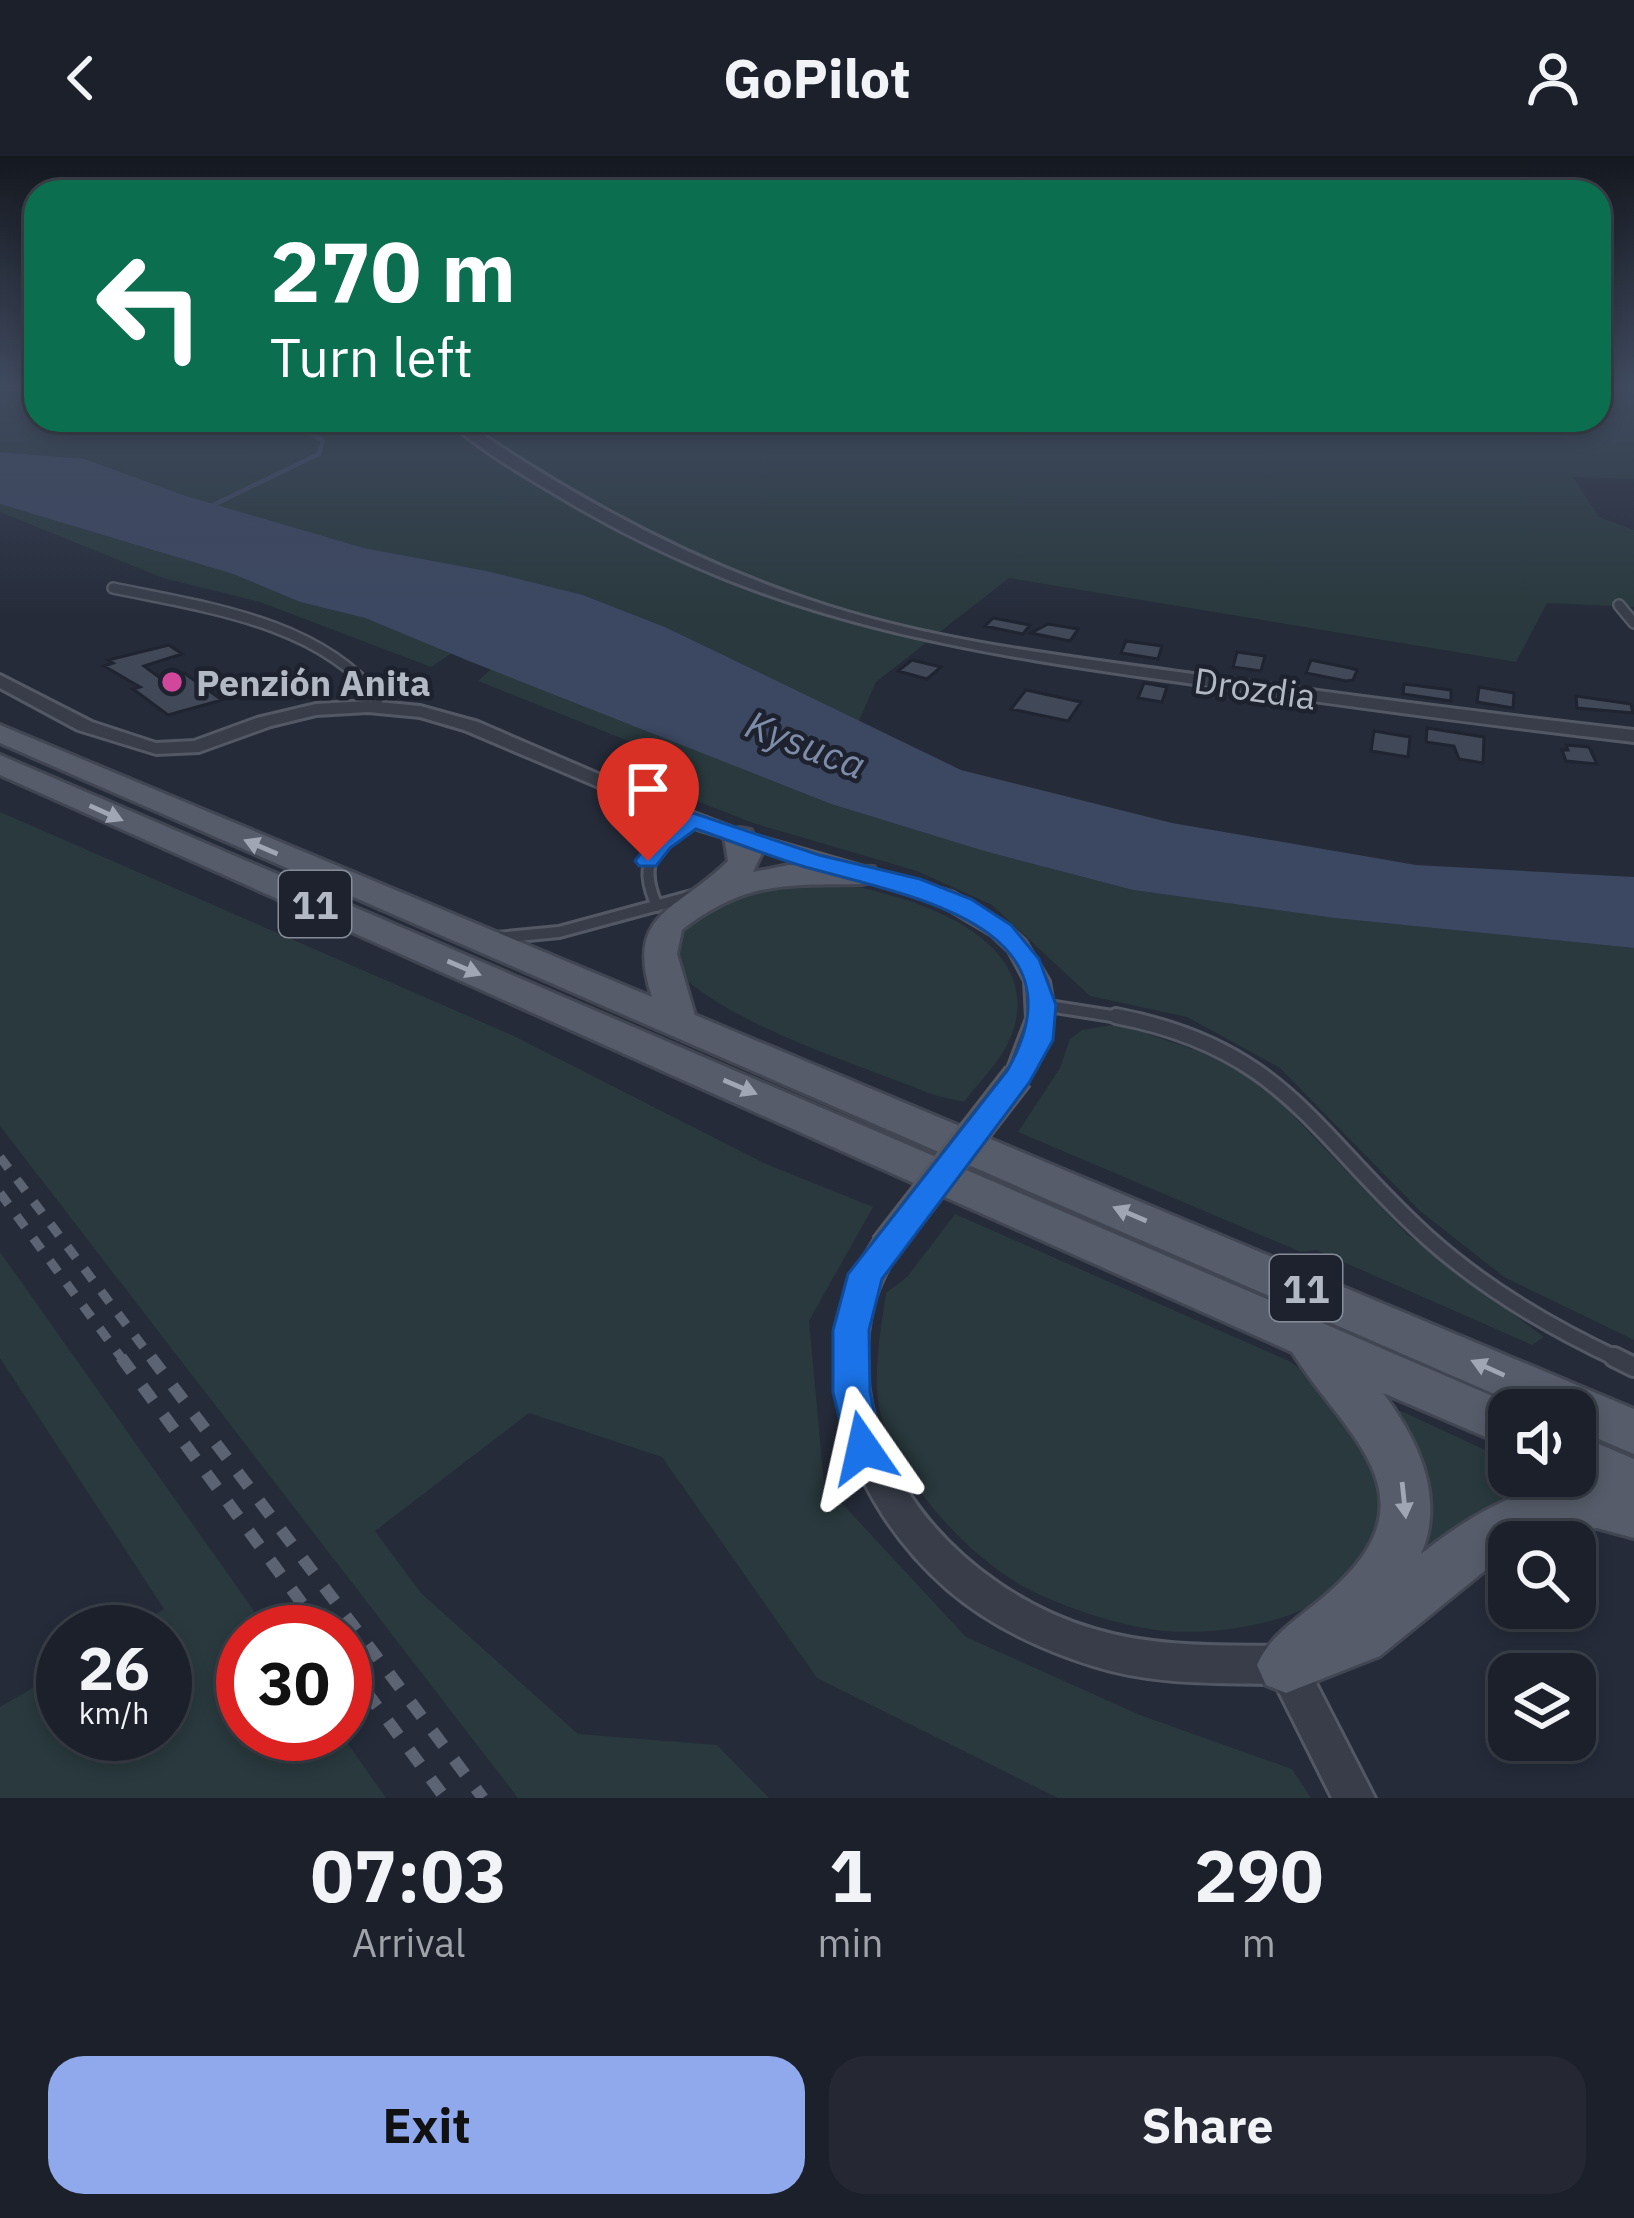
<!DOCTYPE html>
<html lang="en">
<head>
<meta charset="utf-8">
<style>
	:root { --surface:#1c202b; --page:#252833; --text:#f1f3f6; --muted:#a0a3a9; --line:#3a3e47; --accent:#90a9ed }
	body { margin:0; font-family:"IBM Plex Sans",sans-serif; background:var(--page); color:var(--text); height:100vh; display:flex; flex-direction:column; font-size:45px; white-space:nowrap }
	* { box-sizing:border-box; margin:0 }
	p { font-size:39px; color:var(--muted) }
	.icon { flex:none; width:66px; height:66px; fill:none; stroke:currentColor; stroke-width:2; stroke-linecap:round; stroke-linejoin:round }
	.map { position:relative; height:1642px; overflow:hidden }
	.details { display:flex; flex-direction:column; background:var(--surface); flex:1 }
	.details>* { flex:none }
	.top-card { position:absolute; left:24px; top:24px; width:1587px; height:252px; border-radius:36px; box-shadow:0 6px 18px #0003,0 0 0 3px var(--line); background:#0b6e4f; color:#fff; overflow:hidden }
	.buttons { position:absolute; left:1488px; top:1233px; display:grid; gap:24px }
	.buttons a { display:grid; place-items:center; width:108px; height:108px; border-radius:24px; background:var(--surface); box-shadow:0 6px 18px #0003,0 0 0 3px var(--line); font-size:60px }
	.speed { position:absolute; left:36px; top:1449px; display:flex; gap:24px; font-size:60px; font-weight:700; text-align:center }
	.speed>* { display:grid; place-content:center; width:156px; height:156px; border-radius:50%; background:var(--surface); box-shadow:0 6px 18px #0003,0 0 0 3px var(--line); line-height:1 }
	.speed small { font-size:30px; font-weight:400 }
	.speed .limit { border:18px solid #d22; background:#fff; color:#111 }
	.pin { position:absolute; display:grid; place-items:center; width:102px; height:102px; color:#fff; margin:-123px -51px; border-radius:50% 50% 50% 0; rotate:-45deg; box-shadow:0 0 12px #0007 }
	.pin .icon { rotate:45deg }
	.me { position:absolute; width:132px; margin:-66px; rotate:349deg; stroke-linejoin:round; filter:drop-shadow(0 0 9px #0008) }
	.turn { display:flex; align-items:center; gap:42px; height:252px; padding:0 48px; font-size:54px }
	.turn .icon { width:156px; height:156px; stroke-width:2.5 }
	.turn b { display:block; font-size:84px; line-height:102px }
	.eta { display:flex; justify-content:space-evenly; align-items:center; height:204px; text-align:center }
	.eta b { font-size:72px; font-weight:800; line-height:84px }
	.cta { display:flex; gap:24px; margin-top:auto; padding:24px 48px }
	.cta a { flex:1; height:138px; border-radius:36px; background:var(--accent); color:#111; font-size:48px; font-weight:800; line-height:138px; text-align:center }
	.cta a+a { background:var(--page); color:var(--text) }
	header { display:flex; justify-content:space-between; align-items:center; height:156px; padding:0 48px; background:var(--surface); font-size:54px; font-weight:800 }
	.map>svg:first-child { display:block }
</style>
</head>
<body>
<header><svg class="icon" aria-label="back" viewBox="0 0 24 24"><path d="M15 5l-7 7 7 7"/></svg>GoPilot<svg class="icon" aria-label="person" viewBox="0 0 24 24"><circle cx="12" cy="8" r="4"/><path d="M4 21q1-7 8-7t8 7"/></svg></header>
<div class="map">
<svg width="1634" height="1642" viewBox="0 0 1634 1642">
	<rect width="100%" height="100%" fill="#252b39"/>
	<path fill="#29393d" d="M 6,232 L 36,232 L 36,264 L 1599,264 L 1599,232 L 1634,232 L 1634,323 L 1573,321 L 1599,361 L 1634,374 L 1634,451 L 1547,447 L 1516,506 L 1009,422 L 876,526 L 858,567 L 665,471 L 583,439 L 487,415 L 364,392 L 186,340 L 85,303 L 0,296 L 0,242 L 17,237 Z
		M 0,348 L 233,418 L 300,446 L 365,462 L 452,497 L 431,511 L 260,446 L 163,422 L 0,356 Z
		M 491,513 L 831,648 L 984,695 L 1133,734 L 1334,762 L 1634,792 L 1634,1184 L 1504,1121 L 1420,1055 L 1280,912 L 1187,861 L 1090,840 L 992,749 L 917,715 L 753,667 L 623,616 L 651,594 L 478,525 Z
		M 0,656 L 514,880 L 766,1008 L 873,1051 L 809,1165 L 824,1328 L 966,1481 L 1140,1559 L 1292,1613 L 1311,1642 L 1058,1642 L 817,1522 L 662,1301 L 529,1257 L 375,1375 L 421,1437 L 578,1578 L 717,1589 L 769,1642 L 518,1642 L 0,970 Z
		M 830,726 C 900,736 1048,777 1012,878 C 1003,903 980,925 964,946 L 934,939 C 856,907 736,872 676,815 L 674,793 L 698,752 L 764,729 Z
		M 1118,868 L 1228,905 L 1280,946 L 1409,1080 L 1544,1181 L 1532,1189 L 1316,1094 L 1301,1096 L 1018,976 L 1060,912 L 1070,883 L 1082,874 Z
		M 955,1058 L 1289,1205 C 1348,1247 1369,1257 1380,1331 C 1382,1341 1387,1356 1384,1366 C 1364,1456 1242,1481 1165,1475 C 1122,1471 1065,1452 1026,1432 C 988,1411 951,1376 925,1342 C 905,1314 883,1281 878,1245 C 874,1209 881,1172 886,1137 L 907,1121 Z
		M 0,1096 L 269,1476 L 243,1476 L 243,1578 L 341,1578 L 386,1642 L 0,1642 L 0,1551 L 63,1514 L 63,1578 L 165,1578 L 165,1476 L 126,1476 L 164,1453 L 0,1202 Z
		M 1388,1249 L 1509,1305 L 1509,1320 L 1541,1320 L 1565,1331 L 1440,1394 L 1426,1388 C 1431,1326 1420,1300 1388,1249 Z"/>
	<path fill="#3c4761" d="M 0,296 L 85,303 L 186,340 L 364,392 L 487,415 L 583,439 L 665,471 L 961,614 L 1172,667 L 1416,709 L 1634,721 L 1634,792 L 1334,762 L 1133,734 L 984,695 L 831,648 L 469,505 L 365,462 L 300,446 L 233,418 L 0,348 Z"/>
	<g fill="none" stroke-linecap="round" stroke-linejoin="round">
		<path stroke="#3c4761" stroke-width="4.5" d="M 209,351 L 319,298 L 323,285 L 287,264"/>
	</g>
	<path fill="#414958" stroke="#1f2430" stroke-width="3" d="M 993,462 L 1030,469 L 1023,478 L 985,470 Z
		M 1048,468 L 1078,473 L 1070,485 L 1031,477 Z
		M 1126,485 L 1162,490 L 1158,503 L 1121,497 Z
		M 169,489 L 182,498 L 144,510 L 163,524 L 184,517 L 222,544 L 168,559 L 133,533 L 140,531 L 104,510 L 113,507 L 108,504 Z
		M 1237,496 L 1265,500 L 1261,515 L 1233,511 Z
		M 912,504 L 941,511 L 927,523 L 898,515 Z
		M 1311,504 L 1350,512 L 1357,514 L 1353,524 L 1346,525 L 1306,517 Z
		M 1144,527 L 1167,531 L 1162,546 L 1138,542 Z
		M 1404,528 L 1451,534 L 1451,545 L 1403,538 Z
		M 1479,531 L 1514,537 L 1513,552 L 1477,546 Z
		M 1026,534 L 1081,546 L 1068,565 L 1011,553 Z
		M 1576,540 L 1631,548 L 1633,557 L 1577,552 Z
		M 1427,572 L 1484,581 L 1483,607 L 1459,603 L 1454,590 L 1426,586 Z
		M 1374,575 L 1410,581 L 1408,601 L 1371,595 Z
		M 1566,589 L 1589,591 L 1597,608 L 1566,605 L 1562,594 L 1568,594 Z"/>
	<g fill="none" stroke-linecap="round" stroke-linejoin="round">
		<defs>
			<path id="lane-far3" d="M 113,432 C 203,451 318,465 378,542 L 375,551
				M 1619,449 L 1634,467"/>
			<path id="lane-far2" d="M 657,750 C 636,703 656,690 693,664
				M 496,782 L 559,776 L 692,740
				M 1042,849 L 1131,863"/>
			<path id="lane-far1" d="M 1116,860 C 1284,892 1313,978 1428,1082 C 1485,1133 1551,1172 1620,1204"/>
			<path id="lane" d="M 1614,1201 L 1634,1211"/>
			<path id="street" d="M 447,264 L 461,264 C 574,342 694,407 825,449 C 947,488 1074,501 1200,519 C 1345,539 1489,558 1634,574 L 1634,586 C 1489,569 1345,550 1201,529 C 970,497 781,469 575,350 C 532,324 484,298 447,264 Z
				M 0,519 L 92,566 L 156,587 L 194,585 L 257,562 L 316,548 L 368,545 L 420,550 L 478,566 L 647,639 L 749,678 L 954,737 L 1008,769 L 1025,785 L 1049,825 L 1052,843 L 1048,881 L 1027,926 L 1009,926 L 1005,920 L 1027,862 L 1025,825 L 1009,795 L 992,779 L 938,747 L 700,674 L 464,574 L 420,561 L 368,556 L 316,559 L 271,570 L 199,596 L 156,598 L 78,574 L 0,532 Z
				M 885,1080 L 895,1083 L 900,1091 C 889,1110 879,1128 873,1149 C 837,1298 959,1433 1094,1473 C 1156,1492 1222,1489 1286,1490 L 1300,1496 L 1375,1642 L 1332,1642 L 1275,1528 C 1215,1527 1152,1529 1093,1510 C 1042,1494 990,1470 948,1434 C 847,1346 795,1203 875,1083 Z"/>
			<path id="primary" d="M 0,569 L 652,841 C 624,756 678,755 728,705 L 724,681 L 729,674 L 740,672 L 751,674 L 762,697 L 753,716 L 789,709 L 874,711 L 878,718 L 874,725 L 862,728 C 786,729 745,725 682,774 L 677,798 L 695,859 L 1634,1253 L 1634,1298 L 1575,1273 L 1575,1254 L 1531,1254 L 0,587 Z
				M 0,599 L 1525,1254 L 1509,1254 L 1509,1291 L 1383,1237 C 1417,1282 1446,1341 1421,1398 C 1469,1360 1517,1331 1579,1326 L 1566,1320 L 1575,1320 L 1575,1278 L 1634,1303 L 1634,1382 L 1597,1372 L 1509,1386 L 1509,1395 L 1380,1500 L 1286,1537 L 1266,1529 L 1257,1509 C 1271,1477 1301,1461 1327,1438 C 1441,1340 1346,1282 1292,1196 L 0,619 Z"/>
		</defs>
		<use href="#lane-far3" stroke="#535864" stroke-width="14"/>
		<use href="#lane-far2" stroke="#535864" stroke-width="16"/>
		<use href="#lane-far1" stroke="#535864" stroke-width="20"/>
		<use href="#lane" stroke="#535864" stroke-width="24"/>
		<use href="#street" stroke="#535864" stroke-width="6"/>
		<use href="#primary" stroke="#414652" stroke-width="6"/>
		<use href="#lane-far3" stroke="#383d49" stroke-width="9"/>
		<use href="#lane-far2" stroke="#383d49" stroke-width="10"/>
		<use href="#lane-far1" stroke="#383d49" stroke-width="14"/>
		<use href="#lane" stroke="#383d49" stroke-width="18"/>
		<use href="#street" fill="#383d49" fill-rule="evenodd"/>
		<use href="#primary" fill="#565c69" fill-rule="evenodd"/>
		<path stroke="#5c6372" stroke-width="9" stroke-dasharray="14 14" stroke-linecap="butt" d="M 0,1001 L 153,1204
			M 0,1037 L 123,1204"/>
		<path stroke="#5c6372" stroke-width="12" stroke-dasharray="18 18" stroke-linecap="butt" d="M 121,1201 L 323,1476
			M 151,1201 L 483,1642
			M 345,1507 L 445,1642"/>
		<defs>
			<path id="street-bridge" d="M 885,1091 L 1018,920"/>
		</defs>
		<use href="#street-bridge" stroke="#535864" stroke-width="34" stroke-linecap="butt"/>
		<use href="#street-bridge" stroke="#383d49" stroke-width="28"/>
	</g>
	<defs><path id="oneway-solid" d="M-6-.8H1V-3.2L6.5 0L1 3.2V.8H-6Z" transform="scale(3)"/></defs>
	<g fill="#a0a6b3">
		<use href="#oneway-solid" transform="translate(106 657) rotate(24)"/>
		<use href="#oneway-solid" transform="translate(261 691) rotate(-157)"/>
		<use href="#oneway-solid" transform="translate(464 812) rotate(23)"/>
		<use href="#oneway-solid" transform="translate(740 931) rotate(23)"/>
		<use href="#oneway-solid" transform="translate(1130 1058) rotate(-157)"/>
		<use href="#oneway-solid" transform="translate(1488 1212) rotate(-156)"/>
		<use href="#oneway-solid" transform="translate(1404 1344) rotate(84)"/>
	</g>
	<linearGradient id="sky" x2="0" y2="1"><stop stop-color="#14181f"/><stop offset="0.5" stop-color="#404a5f"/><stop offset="1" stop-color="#404a5f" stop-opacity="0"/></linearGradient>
	<rect width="1634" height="461" fill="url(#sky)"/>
	<path fill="#1a73e8" stroke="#114b97" stroke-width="3" d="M 693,657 L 819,699 L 920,723 L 971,743 L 1011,769 L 1039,803 L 1056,849 L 1053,884 L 1029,927 L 882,1123 L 869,1174 L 870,1236 L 882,1292 L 876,1303 L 863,1308 L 849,1303 L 833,1236 L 833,1174 L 848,1118 L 1007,915 C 1093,766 897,738 802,710 C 766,699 731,685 696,673 L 670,692 L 656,710 L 639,710 L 635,705 L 653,681 Z"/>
	<circle fill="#d1479c" stroke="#1d222e" stroke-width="4.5" cx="172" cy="526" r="12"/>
	<g text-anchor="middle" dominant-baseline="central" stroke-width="9" stroke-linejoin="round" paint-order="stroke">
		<g font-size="36" font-weight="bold" fill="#b3b8c5" stroke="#1d222e" text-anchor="start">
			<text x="196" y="526">Penzión Anita</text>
		</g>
		<g font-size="36" fill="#b3b8c5" stroke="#1d222e">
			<text transform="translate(1255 532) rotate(8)">Drozdia</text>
		</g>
		<g font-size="39" font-style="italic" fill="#7e8caa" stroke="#1d222e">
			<text transform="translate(806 588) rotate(21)">Kysuca</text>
		</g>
		<g fill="#1d222e" stroke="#868b98" stroke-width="3">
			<rect x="279" y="715" width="72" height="66" rx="9"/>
			<rect x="1270" y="1099" width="72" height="66" rx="9"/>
		</g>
		<g font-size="39" font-weight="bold" fill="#b3b8c5">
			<text x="315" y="748">11</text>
			<text x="1306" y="1132">11</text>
		</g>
	</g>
</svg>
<div class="buttons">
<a><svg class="icon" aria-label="sound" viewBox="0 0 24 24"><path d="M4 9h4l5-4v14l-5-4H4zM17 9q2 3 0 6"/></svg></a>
<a><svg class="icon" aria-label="search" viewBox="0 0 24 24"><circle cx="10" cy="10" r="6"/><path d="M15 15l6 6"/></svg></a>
<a><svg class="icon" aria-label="layers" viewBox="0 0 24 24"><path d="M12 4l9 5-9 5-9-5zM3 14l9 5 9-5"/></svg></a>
</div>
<div class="speed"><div>26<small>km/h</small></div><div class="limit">30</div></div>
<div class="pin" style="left:648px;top:705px;background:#d93025"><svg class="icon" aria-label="arrive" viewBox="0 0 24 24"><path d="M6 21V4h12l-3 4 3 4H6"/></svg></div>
<svg class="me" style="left:863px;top:1292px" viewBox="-20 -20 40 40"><path d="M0-17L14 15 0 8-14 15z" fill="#1a73e8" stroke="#fff" stroke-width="4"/></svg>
<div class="top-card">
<div class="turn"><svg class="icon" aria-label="left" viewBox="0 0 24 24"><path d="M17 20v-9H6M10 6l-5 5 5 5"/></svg><div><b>270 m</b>Turn left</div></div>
</div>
</div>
<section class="details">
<div class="eta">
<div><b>07:03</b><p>Arrival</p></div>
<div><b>1</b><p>min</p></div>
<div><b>290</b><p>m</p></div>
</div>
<div class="cta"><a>Exit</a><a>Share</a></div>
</section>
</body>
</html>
